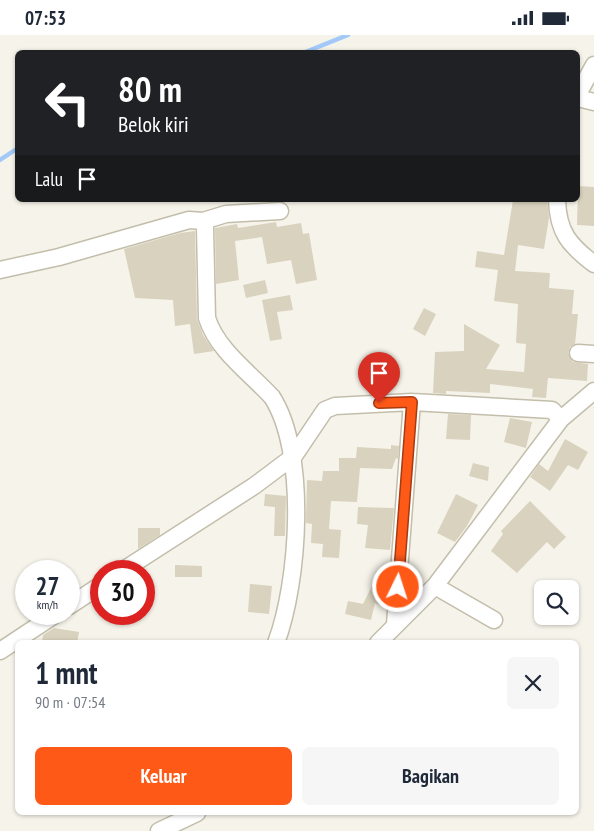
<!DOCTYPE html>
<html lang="id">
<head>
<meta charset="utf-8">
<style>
	:root { --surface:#fff; --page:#f6f6f7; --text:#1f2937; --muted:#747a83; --accent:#ff5918 }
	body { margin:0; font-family:"PT Sans Narrow",sans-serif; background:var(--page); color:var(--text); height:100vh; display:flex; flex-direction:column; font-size:19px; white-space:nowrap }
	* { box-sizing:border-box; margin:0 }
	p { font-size:16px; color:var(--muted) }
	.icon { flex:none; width:28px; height:28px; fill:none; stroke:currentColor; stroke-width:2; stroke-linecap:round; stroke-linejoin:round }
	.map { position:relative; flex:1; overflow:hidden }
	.side { position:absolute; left:15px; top:605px; width:564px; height:175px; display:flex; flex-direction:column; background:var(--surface); border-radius:8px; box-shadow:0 1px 4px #0004 }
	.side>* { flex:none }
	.top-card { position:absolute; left:15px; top:15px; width:565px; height:152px; border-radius:8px; box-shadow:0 1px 4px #0004; background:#202124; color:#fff; overflow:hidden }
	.buttons { position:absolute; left:534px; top:545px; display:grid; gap:10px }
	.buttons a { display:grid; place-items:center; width:45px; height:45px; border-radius:8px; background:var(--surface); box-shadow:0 1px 4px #0004; font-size:25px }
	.speed { position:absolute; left:15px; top:525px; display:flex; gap:10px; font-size:25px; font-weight:700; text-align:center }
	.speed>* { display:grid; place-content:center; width:65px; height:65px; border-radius:50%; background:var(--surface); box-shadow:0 1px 4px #0004; line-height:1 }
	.speed small { font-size:12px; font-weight:400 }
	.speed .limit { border:8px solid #d22; background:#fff; color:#111 }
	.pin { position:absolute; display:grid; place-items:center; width:42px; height:42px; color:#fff; margin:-51px -21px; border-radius:50% 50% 50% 0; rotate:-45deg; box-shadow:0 0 5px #0007 }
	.pin .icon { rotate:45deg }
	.me { position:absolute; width:55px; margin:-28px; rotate:4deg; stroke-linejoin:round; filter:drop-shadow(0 0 4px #0008) }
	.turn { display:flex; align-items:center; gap:18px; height:105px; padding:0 20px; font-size:22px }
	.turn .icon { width:65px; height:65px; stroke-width:2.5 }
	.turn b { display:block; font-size:35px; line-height:42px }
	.then { display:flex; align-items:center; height:48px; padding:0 20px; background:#0003; gap:10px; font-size:19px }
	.round { display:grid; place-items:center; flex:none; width:52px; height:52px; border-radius:8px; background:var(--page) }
	.headline { display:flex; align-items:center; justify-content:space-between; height:85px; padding:0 20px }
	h1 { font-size:30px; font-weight:800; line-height:38px }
	.cta { display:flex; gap:10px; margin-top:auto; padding:10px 20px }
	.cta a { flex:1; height:58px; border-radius:8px; background:var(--accent); color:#fff; font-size:20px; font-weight:800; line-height:58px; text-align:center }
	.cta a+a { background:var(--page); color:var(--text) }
	.status { display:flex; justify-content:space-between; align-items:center; height:35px; padding:0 25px; background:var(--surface); direction:ltr }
	.status svg { height:14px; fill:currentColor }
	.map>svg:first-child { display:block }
</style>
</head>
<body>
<div class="status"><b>07:53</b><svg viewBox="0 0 49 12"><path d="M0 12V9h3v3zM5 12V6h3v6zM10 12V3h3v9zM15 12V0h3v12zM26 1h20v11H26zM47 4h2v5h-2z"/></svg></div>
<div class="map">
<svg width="594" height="796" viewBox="0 0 594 796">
	<rect width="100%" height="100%" fill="#f6f4ea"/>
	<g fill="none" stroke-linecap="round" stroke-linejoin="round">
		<path stroke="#a2c9f7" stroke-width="4.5" d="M 303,18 L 348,0
			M 0,125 L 18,113"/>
	</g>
	<path fill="#d9d2be" d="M 578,151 L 594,152 L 594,191 L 577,190 Z
		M 513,165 L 547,165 L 549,183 L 544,214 L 518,210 L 515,236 L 550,238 L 549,253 L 574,255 L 572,279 L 578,279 L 575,309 L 570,312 L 568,318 L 573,327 L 588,329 L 587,346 L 548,343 L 546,363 L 532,362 L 533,354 L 490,349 L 490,358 L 446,356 L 446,359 L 433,358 L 435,317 L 464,316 L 464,289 L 500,310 L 486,334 L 524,337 L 526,309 L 516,308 L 518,269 L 494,266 L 498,235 L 475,232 L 477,216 L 504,220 Z
		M 276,187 L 277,192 L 301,188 L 303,199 L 309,198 L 317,245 L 296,249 L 291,225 L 267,229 L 262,202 L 235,206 L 239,245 L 216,249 L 215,193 L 237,189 L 238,193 Z
		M 195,196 L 197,284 L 203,300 L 214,316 L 194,319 L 190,289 L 175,291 L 173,265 L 135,263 L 124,214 L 180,198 Z
		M 265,245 L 268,258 L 246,263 L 243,250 Z
		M 290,260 L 293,275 L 277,277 L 282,304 L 270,306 L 262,265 Z
		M 424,273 L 436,279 L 425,301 L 413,294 Z
		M 448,379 L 471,380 L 470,405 L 446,404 Z
		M 510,383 L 532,387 L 526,413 L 504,407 Z
		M 565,404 L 588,417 L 578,435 L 568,430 L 550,456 L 530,442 L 539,429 L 548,436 Z
		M 391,410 L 399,411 L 398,424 L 396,423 L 392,434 L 360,433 L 357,467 L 331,466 L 329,494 L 341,495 L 339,523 L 322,522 L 323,509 L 311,508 L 312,489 L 306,488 L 307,445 L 322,446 L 323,436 L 339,436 L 339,423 L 356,423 L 357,412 L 391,414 Z
		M 473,428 L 489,432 L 488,446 L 469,441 Z
		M 265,459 L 286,461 L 285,501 L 274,501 L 275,472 L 264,471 Z
		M 456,459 L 478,470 L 467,491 L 455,507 L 437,498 Z
		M 530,466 L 566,502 L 554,514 L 547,507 L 517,538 L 491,516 L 503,499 L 501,496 Z
		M 358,472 L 394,473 L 390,515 L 365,513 L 368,490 L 357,489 Z
		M 138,493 L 160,493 L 160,500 L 138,514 Z
		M 175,530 L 202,531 L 202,542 L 175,542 Z
		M 376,543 L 381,545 L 379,551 L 387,555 L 379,570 L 375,568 L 371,585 L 345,579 L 348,566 L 363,569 Z
		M 250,549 L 272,551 L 269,579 L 248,577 Z
		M 54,593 L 79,597 L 77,608 L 42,608 L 43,600 Z"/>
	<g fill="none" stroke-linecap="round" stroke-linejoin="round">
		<defs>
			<path id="minor" d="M 578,59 L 594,30
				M 578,63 L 594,67
				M 557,165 C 558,197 569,210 594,229
				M 203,186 L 226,179 L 280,176
				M 0,235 L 59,222 L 189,185 L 203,186 L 205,192 L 207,283 C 217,315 250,338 272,362 C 308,418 299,547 276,608
				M 578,318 L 594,319
				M 122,536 L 254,451 L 294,421 L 325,375 L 335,371 L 412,367 L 552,375 L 561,384
				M 435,551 L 494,585
				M 69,571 L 101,550
				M 395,589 L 412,367
				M 378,608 L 435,551 L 561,384 L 594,356
				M 0,616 L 56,579
				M 159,796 L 197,778"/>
		</defs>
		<use href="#minor" stroke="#c3beab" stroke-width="19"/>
		<use href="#minor" stroke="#fff" stroke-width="16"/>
	</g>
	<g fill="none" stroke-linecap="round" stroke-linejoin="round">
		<defs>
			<path id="route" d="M 379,368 L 412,367 L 398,552"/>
		</defs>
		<use href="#route" stroke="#a63a10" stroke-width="12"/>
		<use href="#route" stroke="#ff5918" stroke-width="9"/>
	</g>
</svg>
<div class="buttons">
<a><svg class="icon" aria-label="search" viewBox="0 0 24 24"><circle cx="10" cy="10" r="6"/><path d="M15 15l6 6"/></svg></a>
</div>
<div class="speed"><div>27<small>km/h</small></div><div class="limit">30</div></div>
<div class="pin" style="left:379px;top:368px;background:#d93025"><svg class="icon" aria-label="arrive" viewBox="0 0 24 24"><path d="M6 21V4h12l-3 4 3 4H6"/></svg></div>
<svg class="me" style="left:398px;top:552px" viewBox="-20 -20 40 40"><circle r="17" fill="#ff5918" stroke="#fff" stroke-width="3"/><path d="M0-11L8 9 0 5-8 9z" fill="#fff"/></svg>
<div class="top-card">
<div class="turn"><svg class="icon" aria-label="left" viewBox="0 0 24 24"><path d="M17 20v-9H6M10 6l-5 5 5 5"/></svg><div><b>80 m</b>Belok kiri</div></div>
<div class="then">Lalu<svg class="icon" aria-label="arrive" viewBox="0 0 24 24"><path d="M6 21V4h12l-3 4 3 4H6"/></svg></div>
</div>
<section class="side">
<div class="headline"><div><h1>1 mnt</h1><p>90 m · 07:54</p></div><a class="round"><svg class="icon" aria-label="close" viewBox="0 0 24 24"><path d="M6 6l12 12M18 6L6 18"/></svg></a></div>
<div class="cta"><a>Keluar</a><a>Bagikan</a></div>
</section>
</div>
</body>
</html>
